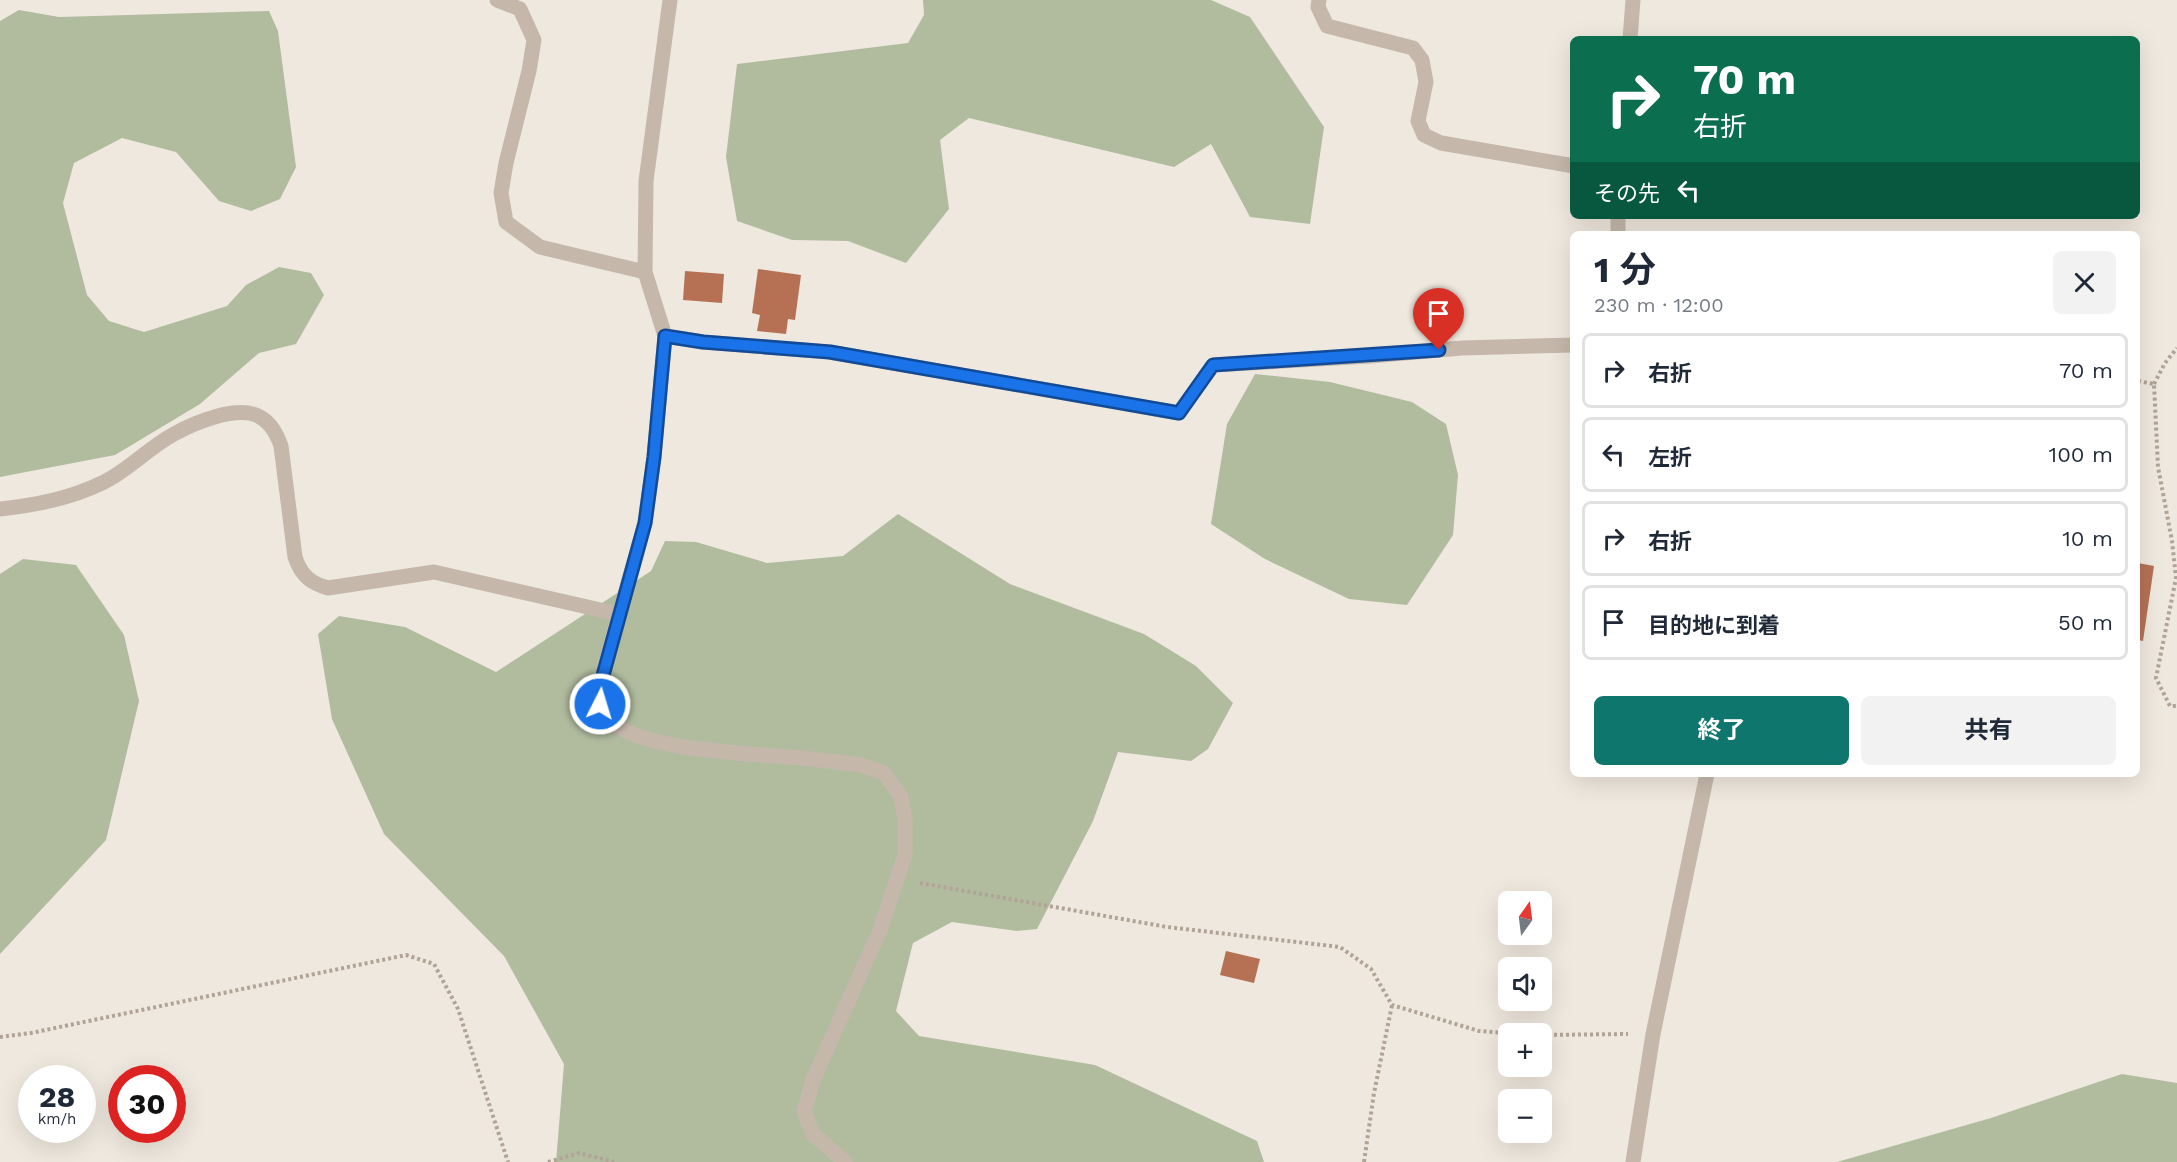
<!DOCTYPE html>
<html lang="ja">
<head>
<meta charset="utf-8">
<style>
	:root { --surface:#fff; --page:#f2f2f3; --text:#1f2937; --muted:#747a83; --line:#e0e1e3; --accent:#0f766e }
	body { margin:0; font-family:"Work Sans","Noto Sans JP",sans-serif; background:var(--page); color:var(--text); height:100vh; display:flex; flex-direction:column; font-size:22px; white-space:nowrap }
	* { box-sizing:border-box; margin:0 }
	p { font-size:20px; color:var(--muted) }
	.icon { flex:none; width:33px; height:33px; fill:none; stroke:currentColor; stroke-width:2; stroke-linecap:round; stroke-linejoin:round }
	.map { position:relative; flex:1; overflow:hidden }
	.sheet { position:absolute; left:1570px; top:231px; width:570px; height:546px; display:flex; flex-direction:column; background:var(--surface); border-radius:9px; box-shadow:0 6px 24px #0002 }
	.sheet>* { flex:none }
	.banner { position:absolute; left:1570px; top:36px; width:570px; height:183px; border-radius:9px; box-shadow:0 6px 24px #0002; background:#0b6e4f; color:#fff; overflow:hidden }
	.needle { width:39px; rotate:14deg }
	.fabs { position:absolute; left:1498px; top:891px; display:grid; gap:12px }
	.fabs a { display:grid; place-items:center; width:54px; height:54px; border-radius:9px; background:var(--surface); box-shadow:0 6px 24px #0002; font-size:30px }
	.speed { position:absolute; left:18px; top:1065px; display:flex; gap:12px; font-size:30px; font-weight:700; text-align:center }
	.speed>* { display:grid; place-content:center; width:78px; height:78px; border-radius:50%; background:var(--surface); box-shadow:0 6px 24px #0002; line-height:1 }
	.speed small { font-size:15px; font-weight:400 }
	.speed .limit { border:9px solid #d22; background:#fff; color:#111 }
	.pin { position:absolute; display:grid; place-items:center; width:51px; height:51px; color:#fff; margin:-62px -26px; border-radius:50% 50% 50% 0; rotate:-45deg; box-shadow:0 0 6px #0007 }
	.pin .icon { rotate:45deg }
	.me { position:absolute; width:66px; margin:-33px; rotate:5deg; stroke-linejoin:round; filter:drop-shadow(0 0 4px #0008) }
	.turn { display:flex; align-items:center; gap:21px; height:126px; padding:0 24px; font-size:27px }
	.turn .icon { width:78px; height:78px; stroke-width:2.5 }
	.turn b { display:block; font-size:42px; line-height:51px }
	.then { display:flex; align-items:center; height:57px; padding:0 24px; background:#0003; gap:12px; font-size:22px }
	.round { display:grid; place-items:center; flex:none; width:63px; height:63px; border-radius:9px; background:var(--page) }
	.summary { display:flex; align-items:center; justify-content:space-between; height:102px; padding:0 24px }
	h1 { font-size:36px; font-weight:700; line-height:45px }
	.cta { display:flex; gap:12px; margin-top:auto; padding:12px 24px }
	.cta a { flex:1; height:69px; border-radius:9px; background:var(--accent); color:#fff; font-size:24px; font-weight:700; line-height:69px; text-align:center }
	.cta a+a { background:var(--page); color:var(--text) }
	ul { padding:0; list-style:none }
	li { display:flex; align-items:center; gap:18px; height:75px; margin:0 12px 9px; padding:0 12px; border:3px solid var(--line); border-radius:9px }
	li div { flex:1 }
	li b { display:block; font-size:22px }
	li em { font-style:normal }
	.map>svg:first-child { display:block }
</style>
</head>
<body>
<div class="map">
<svg width="2177" height="1162" viewBox="0 0 2177 1162">
	<rect width="100%" height="100%" fill="#efe8de"/>
	<path fill="#b1bc9f" d="M 923,0 L 1211,0 L 1250,17 L 1324,127 L 1310,224 L 1250,217 L 1211,144 L 1174,167 L 969,118 L 940,140 L 949,209 L 906,263 L 848,241 L 792,240 L 737,221 L 726,157 L 737,64 L 908,43 L 924,15 Z
		M 19,10 L 59,17 L 269,11 L 278,31 L 296,167 L 280,199 L 251,211 L 219,201 L 176,152 L 122,138 L 74,163 L 63,203 L 87,295 L 109,321 L 144,332 L 227,306 L 246,285 L 279,267 L 311,273 L 324,295 L 296,344 L 259,353 L 200,404 L 115,455 L 0,477 L 0,21 Z
		M 1255,374 L 1330,382 L 1412,402 L 1446,424 L 1458,475 L 1453,535 L 1407,605 L 1349,599 L 1265,559 L 1211,524 L 1227,424 Z
		M 898,514 L 1010,584 L 1144,634 L 1196,666 L 1233,703 L 1208,749 L 1191,761 L 1118,752 L 1093,821 L 1037,929 L 1017,931 L 952,922 L 913,943 L 896,1011 L 919,1036 L 1095,1065 L 1257,1141 L 1264,1162 L 556,1162 L 564,1064 L 504,956 L 384,834 L 332,719 L 318,634 L 339,616 L 405,627 L 496,672 L 651,571 L 665,541 L 696,542 L 767,563 L 843,556 Z
		M 23,559 L 76,565 L 124,635 L 139,701 L 106,840 L 0,954 L 0,574 Z
		M 2122,1074 L 2177,1083 L 2177,1162 L 1837,1162 L 1991,1118 Z"/>
	<path fill="#b67155" d="M 758,269 L 801,275 L 795,320 L 788,319 L 786,334 L 757,331 L 760,315 L 752,313 Z
		M 685,271 L 724,274 L 722,303 L 683,300 Z
		M 2138,563 L 2154,566 L 2143,641 L 2138,640 Z
		M 1226,951 L 1260,959 L 1254,983 L 1220,975 Z"/>
	<g fill="none" stroke-linecap="round" stroke-linejoin="round">
		<path stroke="#b1a395" stroke-width="4" stroke-dasharray="3 3" stroke-linecap="butt" d="M 2138,381 L 2154,384 L 2158,467 L 2172,541 L 2176,578 L 2156,678 L 2170,706 L 2177,706
			M 2154,384 L 2165,363 L 2177,348
			M 920,883 L 1167,927 L 1340,947 L 1371,969 L 1392,1005 L 1479,1031 L 1517,1034
			M 1542,1035 L 1628,1034
			M 0,1037 L 31,1033 L 406,955 L 434,964 L 458,1009 L 508,1162
			M 548,1162 L 579,1153 L 614,1162
			M 1364,1162 L 1374,1093 L 1392,1005"/>
		<path stroke="#c5b8ab" stroke-width="15" d="M 497,0 L 520,9 L 534,40 L 529,71 L 506,163 L 501,193 L 506,222 L 540,247 L 645,272
			M 670,0 L 646,181 L 645,272 L 665,336 L 654,457 L 645,523 L 601,679 C 601,694 598,706 608,718 C 636,751 747,753 789,757 C 813,759 838,762 862,765 L 884,773 L 901,797 L 905,820 L 905,854 L 880,930 L 813,1080 L 804,1111 L 813,1134 L 845,1162
			M 1319,0 L 1318,7 L 1327,26 L 1413,48 L 1422,60 L 1426,82 L 1418,121 L 1424,135 L 1441,143 L 1574,166
			M 1630,39 L 1633,0
			M 1618,234 L 1618,216
			M 665,336 L 703,342 L 829,352 L 1179,413 L 1213,365 L 1370,356 L 1462,348 L 1574,345
			M 0,509 C 35,505 69,499 102,483 C 128,471 148,448 174,434 C 194,423 238,404 260,417 C 272,424 277,435 281,446 L 295,557 C 301,575 310,583 328,588 L 434,572 L 618,614
			M 1633,1162 L 1653,1034 L 1707,774"/>
	</g>
	<g fill="none" stroke-linecap="round" stroke-linejoin="round">
		<defs>
			<path id="route" d="M 600,704 L 602,679 L 645,523 L 654,457 L 665,336 L 703,342 L 830,352 L 1179,413 L 1213,365 L 1439,350"/>
		</defs>
		<use href="#route" stroke="#114b97" stroke-width="15"/>
		<use href="#route" stroke="#1a73e8" stroke-width="10"/>
	</g>
</svg>
<div class="fabs">
<a><svg class="needle" viewBox="-14 -14 28 28"><path d="M0-13l5 13h-10z" fill="#e53935"/><path d="M0 13l5-13h-10z" fill="#747a83"/></svg></a>
<a><svg class="icon" aria-label="sound" viewBox="0 0 24 24"><path d="M4 9h4l5-4v14l-5-4H4zM17 9q2 3 0 6"/></svg></a>
<a>+</a>
<a>−</a>
</div>
<div class="speed"><div>28<small>km/h</small></div><div class="limit">30</div></div>
<div class="pin" style="left:1439px;top:350px;background:#d93025"><svg class="icon" aria-label="arrive" viewBox="0 0 24 24"><path d="M6 21V4h12l-3 4 3 4H6"/></svg></div>
<svg class="me" style="left:600px;top:704px" viewBox="-20 -20 40 40"><circle r="17" fill="#1a73e8" stroke="#fff" stroke-width="3"/><path d="M0-11L8 9 0 5-8 9z" fill="#fff"/></svg>
<div class="banner">
<div class="turn"><svg class="icon" aria-label="right" viewBox="0 0 24 24"><path d="M7 20v-9h11M14 6l5 5-5 5"/></svg><div><b>70 m</b>右折</div></div>
<div class="then">その先<svg class="icon" aria-label="left" viewBox="0 0 24 24"><path d="M17 20v-9H6M10 6l-5 5 5 5"/></svg></div>
</div>
<section class="sheet">
<div class="summary"><div><h1>1 分</h1><p>230 m · 12:00</p></div><a class="round"><svg class="icon" aria-label="close" viewBox="0 0 24 24"><path d="M6 6l12 12M18 6L6 18"/></svg></a></div>
<ul>
<li><svg class="icon" aria-label="right" viewBox="0 0 24 24"><path d="M7 20v-9h11M14 6l5 5-5 5"/></svg><div><b>右折</b></div><em>70 m</em></li>
<li><svg class="icon" aria-label="left" viewBox="0 0 24 24"><path d="M17 20v-9H6M10 6l-5 5 5 5"/></svg><div><b>左折</b></div><em>100 m</em></li>
<li><svg class="icon" aria-label="right" viewBox="0 0 24 24"><path d="M7 20v-9h11M14 6l5 5-5 5"/></svg><div><b>右折</b></div><em>10 m</em></li>
<li><svg class="icon" aria-label="arrive" viewBox="0 0 24 24"><path d="M6 21V4h12l-3 4 3 4H6"/></svg><div><b>目的地に到着</b></div><em>50 m</em></li>
</ul>
<div class="cta"><a>終了</a><a>共有</a></div>
</section>
</div>
</body>
</html>
